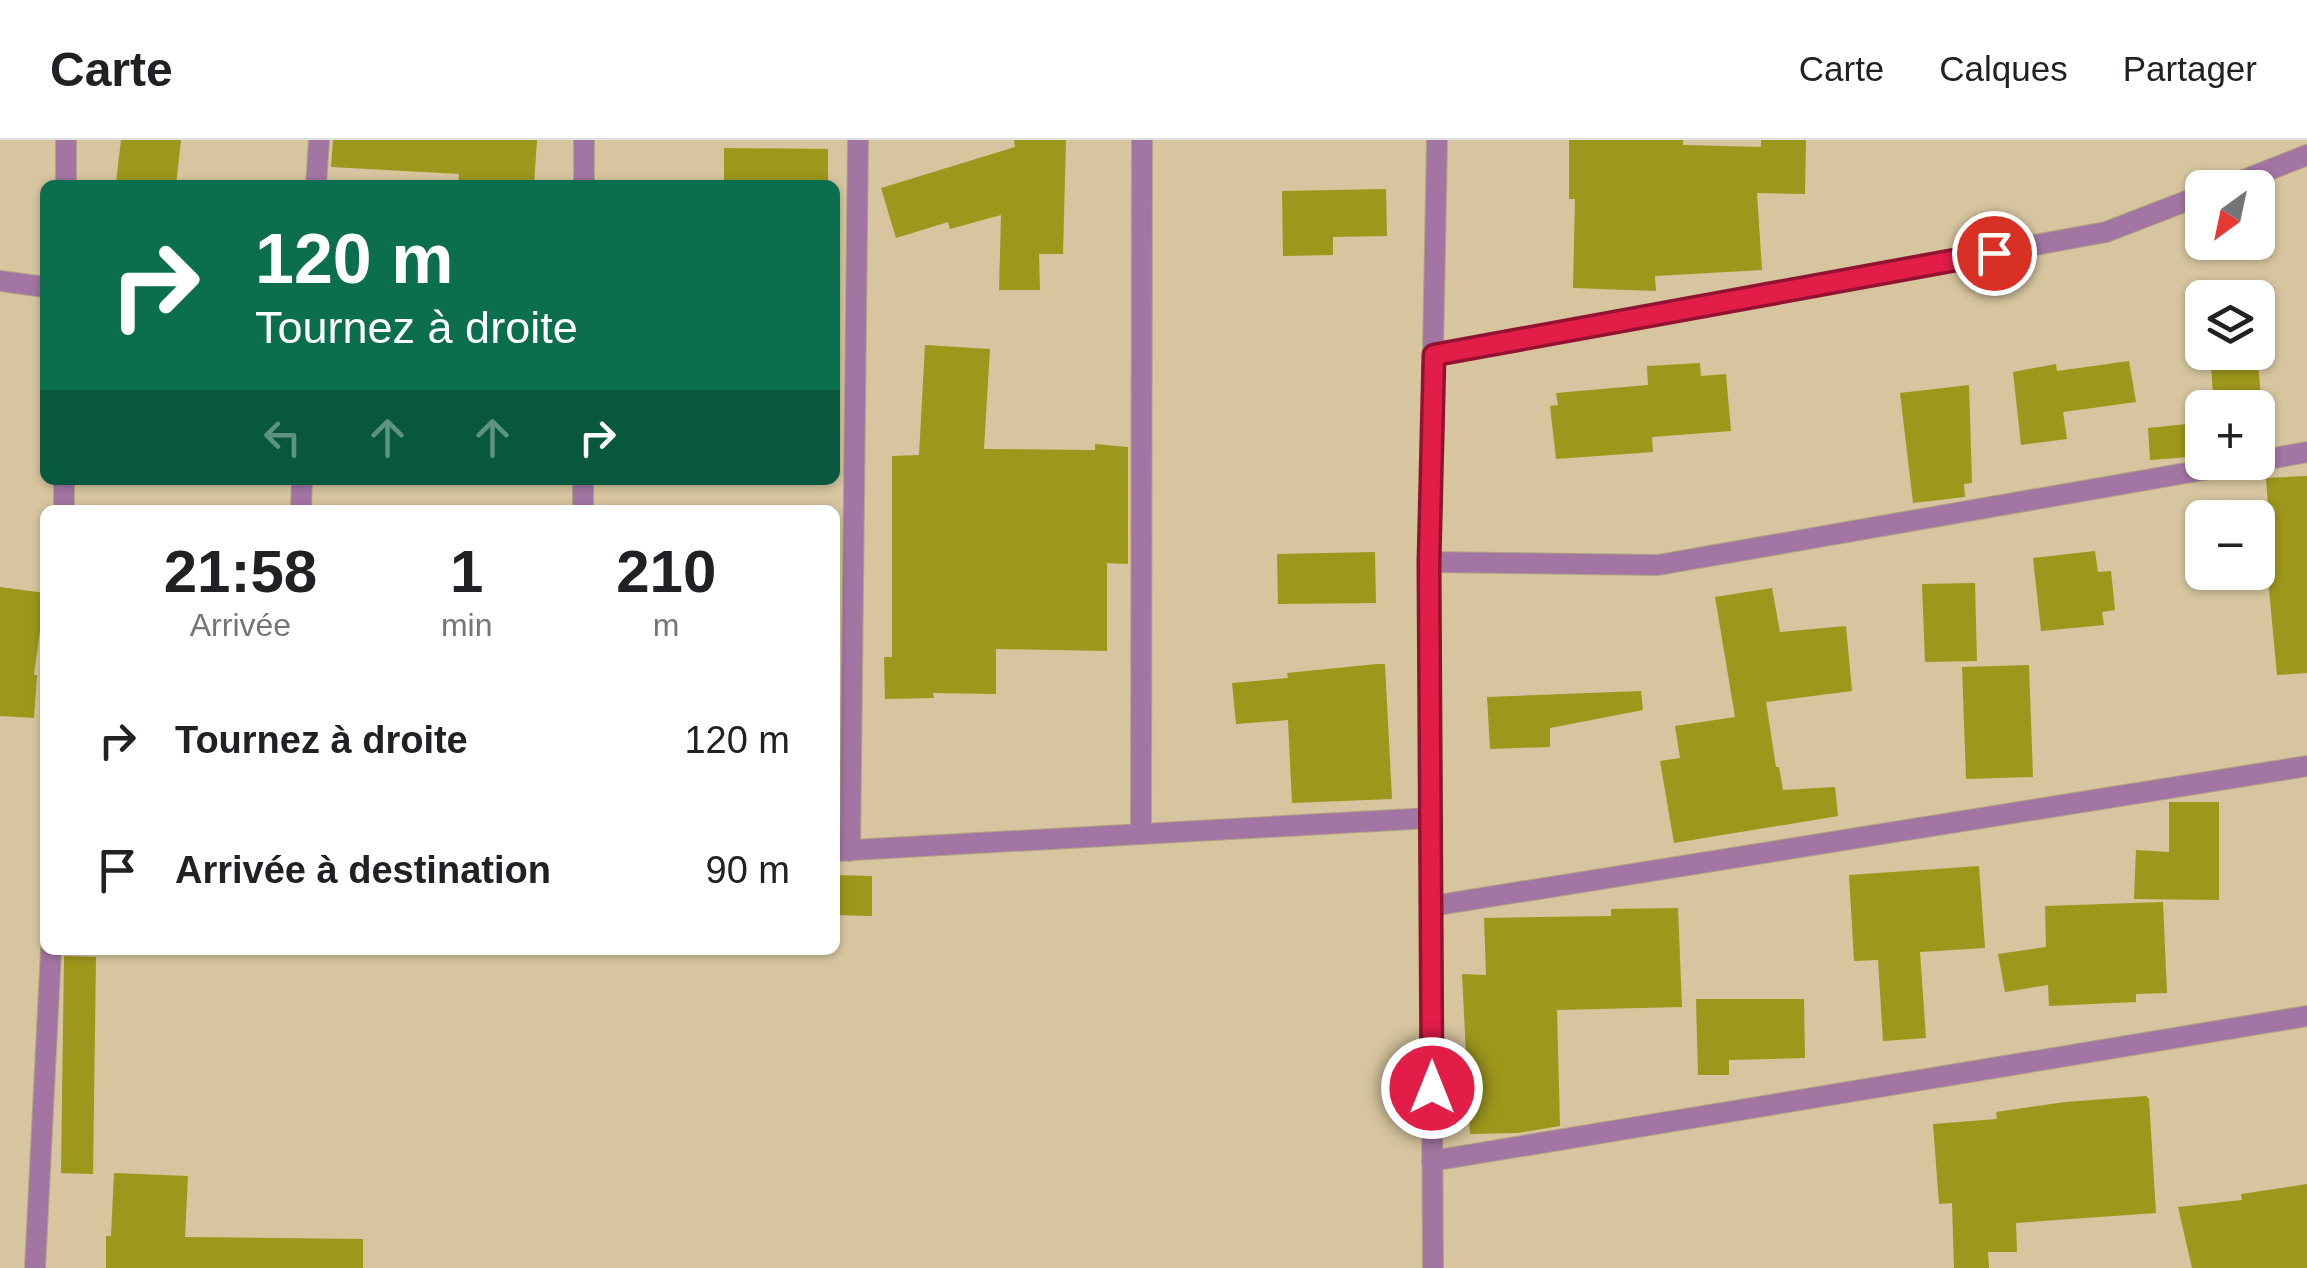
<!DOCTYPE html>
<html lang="fr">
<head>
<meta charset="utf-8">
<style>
	:root { --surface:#fff; --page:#f2f2f2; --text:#202124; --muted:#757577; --line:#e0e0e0 }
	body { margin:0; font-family:Helvetica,sans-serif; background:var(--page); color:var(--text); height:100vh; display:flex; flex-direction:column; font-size:38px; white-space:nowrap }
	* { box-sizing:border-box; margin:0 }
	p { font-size:32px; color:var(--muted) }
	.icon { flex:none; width:55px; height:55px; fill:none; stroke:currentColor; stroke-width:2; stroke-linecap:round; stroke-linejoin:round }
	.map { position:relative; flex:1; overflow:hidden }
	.drawer { position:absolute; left:40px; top:365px; width:800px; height:450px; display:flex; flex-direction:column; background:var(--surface); border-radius:15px; box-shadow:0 2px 8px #0004 }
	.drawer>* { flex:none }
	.banner { position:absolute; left:40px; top:40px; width:800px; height:305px; border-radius:15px; box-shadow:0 2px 8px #0004; background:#0b6e4f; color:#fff; overflow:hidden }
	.needle { width:65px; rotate:213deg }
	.controls { position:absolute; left:2185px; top:30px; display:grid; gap:20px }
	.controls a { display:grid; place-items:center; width:90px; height:90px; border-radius:15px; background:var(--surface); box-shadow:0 2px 8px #0004; font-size:50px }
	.pin { position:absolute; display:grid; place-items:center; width:85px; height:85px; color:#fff; margin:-42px; border:5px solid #fff; border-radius:50%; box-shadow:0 2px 10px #0007 }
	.me { position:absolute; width:110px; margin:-55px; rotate:0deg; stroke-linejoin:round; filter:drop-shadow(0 0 8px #0008) }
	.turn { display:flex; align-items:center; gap:35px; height:210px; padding:0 50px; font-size:45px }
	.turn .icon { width:130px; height:130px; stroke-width:2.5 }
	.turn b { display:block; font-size:70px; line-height:85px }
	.lanes { display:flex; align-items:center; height:95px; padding:0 50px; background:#0003; justify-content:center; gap:50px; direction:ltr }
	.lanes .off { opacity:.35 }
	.eta { display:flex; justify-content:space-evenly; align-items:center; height:170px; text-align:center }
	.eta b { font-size:60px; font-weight:600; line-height:70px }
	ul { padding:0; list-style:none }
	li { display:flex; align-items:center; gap:30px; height:130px; padding:0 50px }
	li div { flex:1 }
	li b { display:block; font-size:38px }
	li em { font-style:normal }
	header { display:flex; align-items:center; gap:60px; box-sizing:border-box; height:140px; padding:0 50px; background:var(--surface); border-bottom:2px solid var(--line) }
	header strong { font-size:48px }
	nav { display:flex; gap:55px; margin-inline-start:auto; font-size:35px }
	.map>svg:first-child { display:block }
</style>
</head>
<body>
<header>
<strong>Carte</strong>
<nav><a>Carte</a><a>Calques</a><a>Partager</a></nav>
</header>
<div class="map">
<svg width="2307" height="1128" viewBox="0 0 2307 1128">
	<rect width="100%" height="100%" fill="#d6c59f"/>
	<path fill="#9d971c" d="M 121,0 L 181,0 L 176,45 L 116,42 Z
		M 333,0 L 537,0 L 534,45 L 458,45 L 459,34 L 331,27 Z
		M 1014,0 L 1066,0 L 1063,114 L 1039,114 L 1040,150 L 999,150 L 1001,75 L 950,89 L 948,82 L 896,98 L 881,48 L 1015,7 Z
		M 1569,0 L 1683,0 L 1683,5 L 1761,7 L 1761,0 L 1806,0 L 1805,54 L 1757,53 L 1762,130 L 1655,136 L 1656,151 L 1573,148 L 1575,59 L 1569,59 Z
		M 724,8 L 828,9 L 828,45 L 724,45 Z
		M 1386,49 L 1387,96 L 1333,97 L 1333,115 L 1283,116 L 1282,51 Z
		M 925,205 L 990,209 L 984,309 L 1095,310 L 1095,304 L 1128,307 L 1128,424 L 1107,423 L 1107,511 L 996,509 L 996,554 L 933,553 L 934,558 L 885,559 L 884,517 L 892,517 L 892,316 L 919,315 Z
		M 2210,212 L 2257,212 L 2262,268 L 2214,268 Z
		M 2129,221 L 2136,262 L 2063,272 L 2067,299 L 2021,305 L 2013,232 L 2056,224 L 2057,231 Z
		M 1700,223 L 1701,236 L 1726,234 L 1731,291 L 1652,297 L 1653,312 L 1556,319 L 1550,266 L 1558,265 L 1556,253 L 1648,245 L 1647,226 Z
		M 1969,245 L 1972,343 L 1964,344 L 1965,357 L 1913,363 L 1900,253 Z
		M 2187,284 L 2190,317 L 2150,320 L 2148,288 Z
		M 2307,336 L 2307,533 L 2277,535 L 2266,417 L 2258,418 L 2258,380 L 2269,379 L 2266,338 Z
		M 2095,411 L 2098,432 L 2111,431 L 2115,470 L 2102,472 L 2104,485 L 2041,491 L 2033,418 Z
		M 1375,412 L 1376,463 L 1278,464 L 1277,414 Z
		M 1975,443 L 1977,521 L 1925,522 L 1922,444 Z
		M 0,447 L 45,453 L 34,535 L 37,535 L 34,578 L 0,576 Z
		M 1772,448 L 1780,492 L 1846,486 L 1852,551 L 1766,562 L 1776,627 L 1779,627 L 1783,650 L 1835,647 L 1838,676 L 1674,703 L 1660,621 L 1680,618 L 1675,586 L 1735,577 L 1715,457 Z
		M 1377,524 L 1385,524 L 1392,659 L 1292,663 L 1288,580 L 1236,584 L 1232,543 L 1288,538 L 1287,533 Z
		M 2029,525 L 2033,637 L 1966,639 L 1962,527 Z
		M 1641,551 L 1643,570 L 1550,588 L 1550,607 L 1490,609 L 1487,557 Z
		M 2169,662 L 2219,662 L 2219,760 L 2134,759 L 2136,710 L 2169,712 Z
		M 1979,726 L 1985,808 L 1920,812 L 1926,898 L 1883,901 L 1878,820 L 1854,821 L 1849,735 Z
		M 835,735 L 872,736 L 872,776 L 835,775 Z
		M 2163,762 L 2167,853 L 2136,854 L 2136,862 L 2049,866 L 2048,845 L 2005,852 L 1998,814 L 2046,807 L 2045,766 Z
		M 1678,768 L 1682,867 L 1557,870 L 1560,986 L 1518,993 L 1470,994 L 1462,834 L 1486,835 L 1484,778 L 1611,776 L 1611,769 Z
		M 64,816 L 96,817 L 93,1034 L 61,1033 Z
		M 1696,859 L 1804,859 L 1805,918 L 1729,920 L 1729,935 L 1698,935 Z
		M 2146,956 L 2149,959 L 2156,1073 L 2016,1083 L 2017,1112 L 1988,1112 L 1989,1128 L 1954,1128 L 1952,1063 L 1939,1064 L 1933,984 L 1997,979 L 1996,972 L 2065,962 Z
		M 114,1033 L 188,1036 L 185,1097 L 363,1099 L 363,1128 L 106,1128 L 106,1096 L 111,1096 Z
		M 2307,1044 L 2307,1128 L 2192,1128 L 2178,1067 L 2242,1060 L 2241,1054 Z"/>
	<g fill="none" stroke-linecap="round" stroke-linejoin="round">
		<defs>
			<path id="minor" d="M 66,45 L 66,0
				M 316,45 L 319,0
				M 584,45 L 584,0
				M 2223,48 L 2307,15
				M 0,141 L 45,147
				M 1434,215 L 2106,92 L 2202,55
				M 2258,321 L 2307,312
				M 64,370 L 64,340
				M 301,370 L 302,340
				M 583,370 L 583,340
				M 1429,422 L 1658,425 L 2249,322
				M 1141,693 L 1142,0
				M 835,711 L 1430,678
				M 850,711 L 858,0
				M 1432,766 L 2307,626
				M 1432,1021 L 2307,876
				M 35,1128 L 51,810
				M 1433,1128 L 1429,422 L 1437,0"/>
		</defs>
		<use href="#minor" stroke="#b2a382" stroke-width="22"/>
		<use href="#minor" stroke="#a375a3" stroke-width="20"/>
	</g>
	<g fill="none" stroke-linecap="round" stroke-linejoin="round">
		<defs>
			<path id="route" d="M 1432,948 L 1429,422 L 1434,215 L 1994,113"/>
		</defs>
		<use href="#route" stroke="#92132f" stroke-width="25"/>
		<use href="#route" stroke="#e11d48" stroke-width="18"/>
	</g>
</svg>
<div class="controls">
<a><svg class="needle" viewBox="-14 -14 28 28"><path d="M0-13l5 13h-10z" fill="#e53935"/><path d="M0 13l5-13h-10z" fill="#757577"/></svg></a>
<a><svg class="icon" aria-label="layers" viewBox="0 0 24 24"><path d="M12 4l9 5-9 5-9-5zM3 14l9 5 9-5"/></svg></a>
<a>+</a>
<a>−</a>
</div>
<div class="pin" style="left:1994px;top:113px;background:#d93025"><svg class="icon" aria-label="arrive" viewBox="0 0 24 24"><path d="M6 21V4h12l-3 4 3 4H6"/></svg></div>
<svg class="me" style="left:1432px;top:948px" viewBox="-20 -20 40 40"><circle r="17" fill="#e11d48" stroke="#fff" stroke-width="3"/><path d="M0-11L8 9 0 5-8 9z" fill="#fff"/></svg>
<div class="banner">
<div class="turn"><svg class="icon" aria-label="right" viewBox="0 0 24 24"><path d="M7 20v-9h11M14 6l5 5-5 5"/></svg><div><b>120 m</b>Tournez à droite</div></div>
<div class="lanes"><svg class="icon off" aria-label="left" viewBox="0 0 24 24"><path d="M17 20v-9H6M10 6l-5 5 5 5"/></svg><svg class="icon off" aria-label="ahead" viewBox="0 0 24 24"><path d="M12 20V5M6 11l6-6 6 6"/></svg><svg class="icon off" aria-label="ahead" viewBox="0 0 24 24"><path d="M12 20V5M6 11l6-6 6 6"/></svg><svg class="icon" aria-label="right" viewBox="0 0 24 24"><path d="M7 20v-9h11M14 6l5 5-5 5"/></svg></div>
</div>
<section class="drawer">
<div class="eta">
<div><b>21:58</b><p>Arrivée</p></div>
<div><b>1</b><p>min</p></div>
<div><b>210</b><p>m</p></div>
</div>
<ul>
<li><svg class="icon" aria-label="right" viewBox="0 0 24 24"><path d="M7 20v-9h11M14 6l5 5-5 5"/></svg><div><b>Tournez à droite</b></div><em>120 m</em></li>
<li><svg class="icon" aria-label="arrive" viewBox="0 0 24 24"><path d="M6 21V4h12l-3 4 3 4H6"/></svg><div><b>Arrivée à destination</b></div><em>90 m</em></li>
</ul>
</section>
</div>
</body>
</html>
